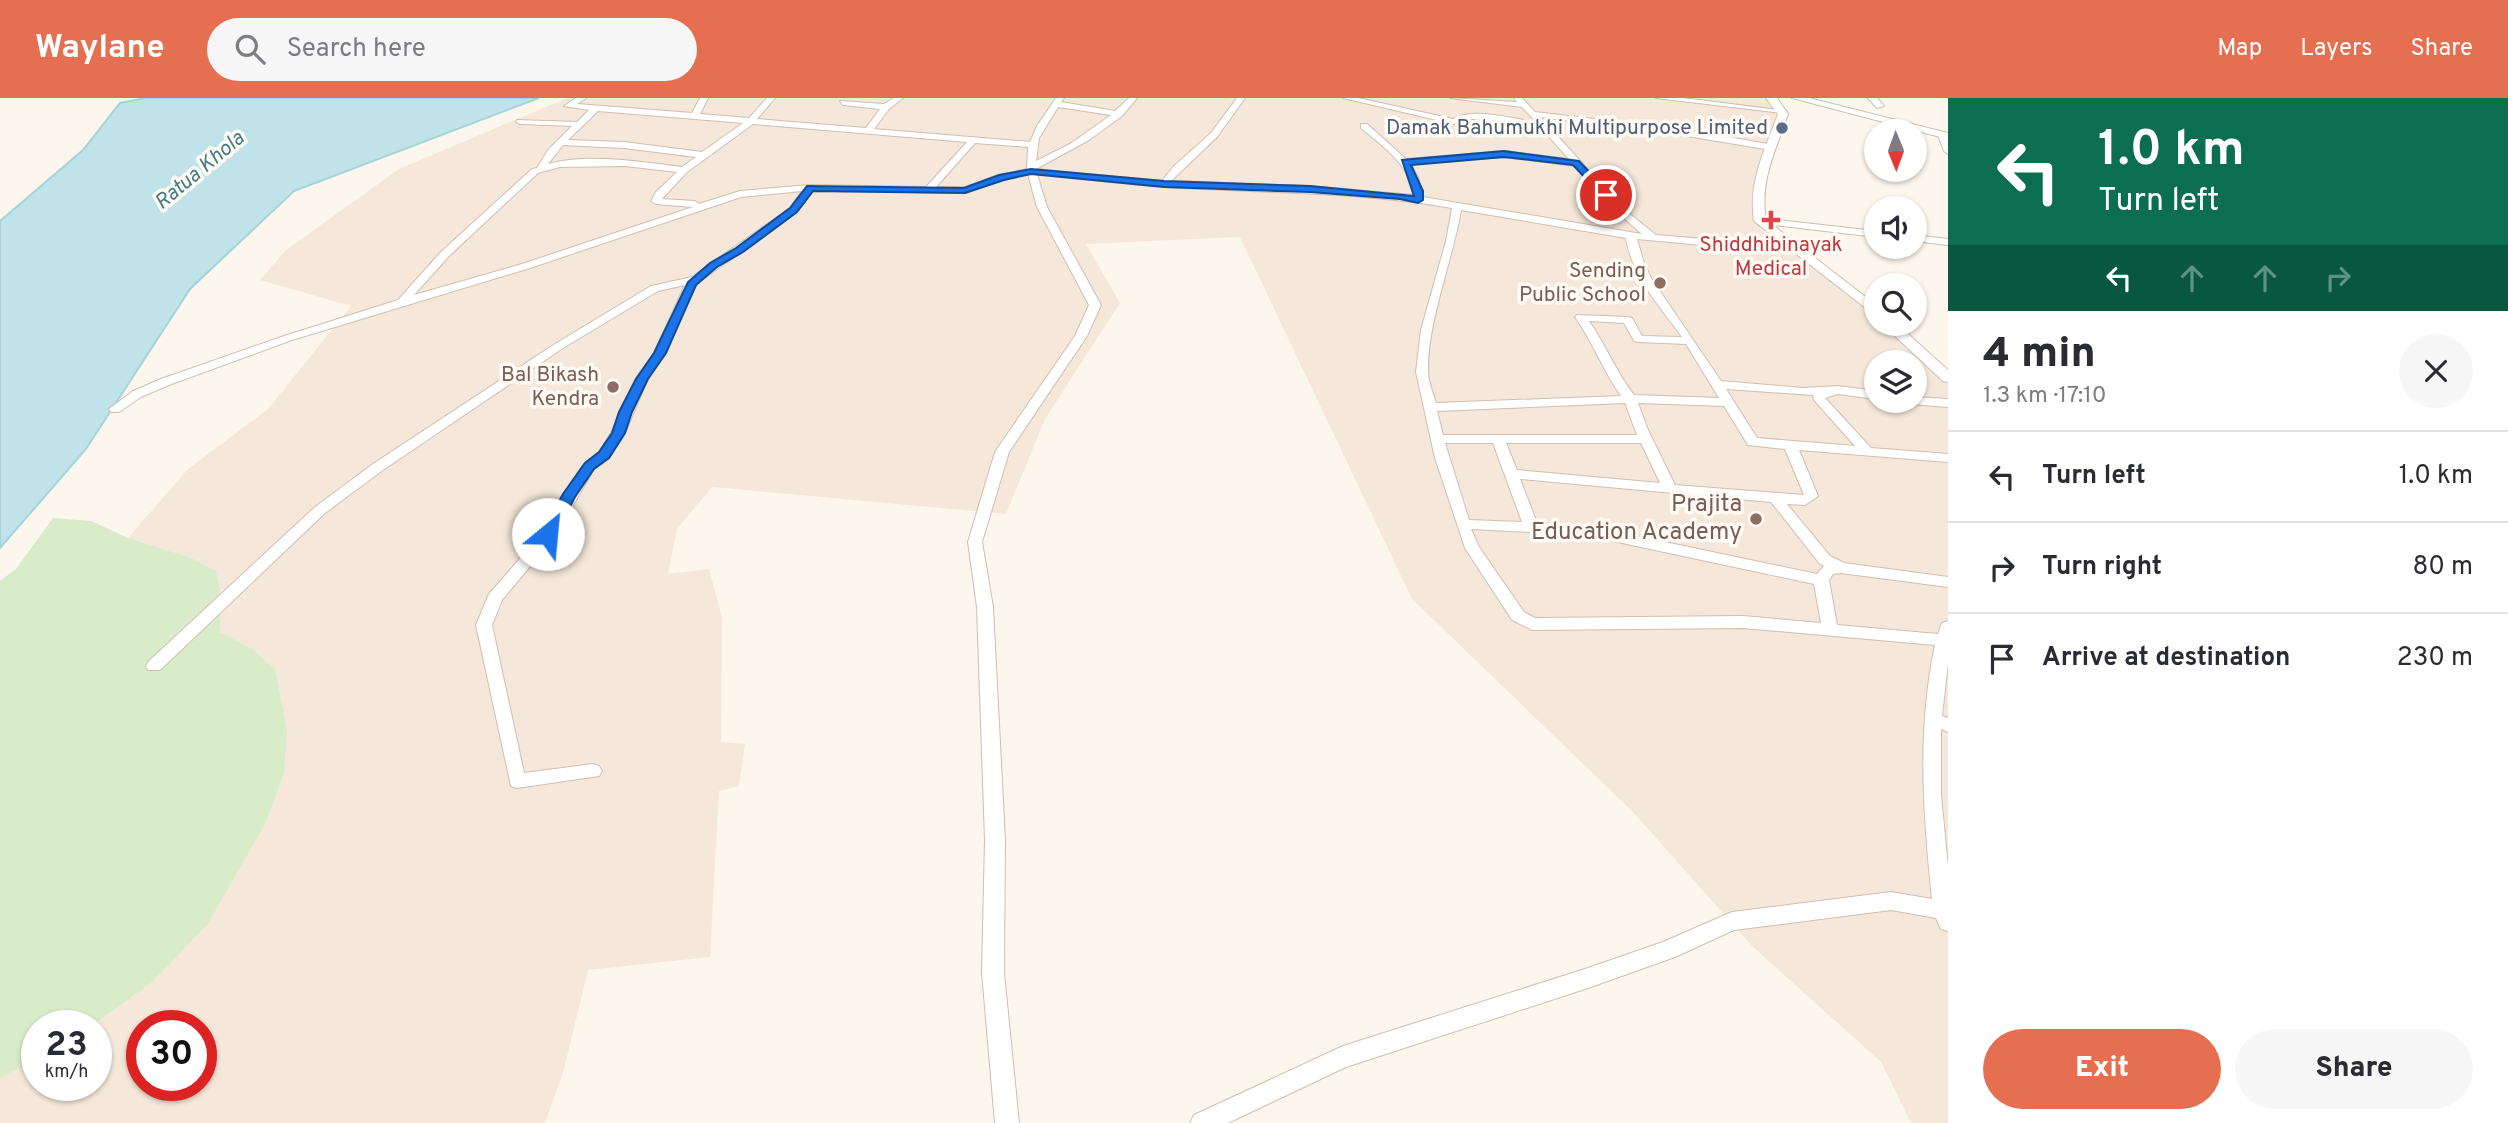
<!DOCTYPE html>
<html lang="en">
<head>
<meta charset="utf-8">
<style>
	:root { --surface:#fff; --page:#f7f7f7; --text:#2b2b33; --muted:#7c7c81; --line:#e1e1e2; --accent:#e76f51 }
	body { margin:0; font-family:Overpass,sans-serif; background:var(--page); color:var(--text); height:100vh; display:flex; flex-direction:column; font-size:26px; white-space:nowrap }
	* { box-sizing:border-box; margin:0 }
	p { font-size:23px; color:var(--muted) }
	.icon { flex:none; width:38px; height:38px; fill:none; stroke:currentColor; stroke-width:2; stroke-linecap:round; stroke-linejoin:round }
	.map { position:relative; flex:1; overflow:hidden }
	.details { display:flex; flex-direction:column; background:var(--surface); width:560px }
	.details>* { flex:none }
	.hud { background:#0b6e4f; color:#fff; overflow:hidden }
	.needle { width:46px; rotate:179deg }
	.controls { position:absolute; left:1864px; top:21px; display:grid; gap:14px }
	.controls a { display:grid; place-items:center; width:63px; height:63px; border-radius:50%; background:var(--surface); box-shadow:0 2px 5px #0004; font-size:35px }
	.speed { position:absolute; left:21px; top:912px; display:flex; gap:14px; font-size:35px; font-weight:700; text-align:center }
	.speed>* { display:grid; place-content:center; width:91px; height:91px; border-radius:50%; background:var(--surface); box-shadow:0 2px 5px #0004; line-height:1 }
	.speed small { font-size:18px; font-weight:400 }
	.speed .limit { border:10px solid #d22; background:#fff; color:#111 }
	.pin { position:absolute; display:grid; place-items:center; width:60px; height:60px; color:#fff; margin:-30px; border:4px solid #fff; border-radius:50%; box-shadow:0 2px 7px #0007 }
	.me { position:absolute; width:77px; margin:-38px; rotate:28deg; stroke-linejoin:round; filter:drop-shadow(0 0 5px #0008) }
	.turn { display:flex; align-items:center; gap:24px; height:147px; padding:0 35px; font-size:32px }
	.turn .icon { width:91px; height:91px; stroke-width:2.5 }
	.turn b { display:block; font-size:49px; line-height:60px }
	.lanes { display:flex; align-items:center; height:66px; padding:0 35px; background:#0003; justify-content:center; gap:35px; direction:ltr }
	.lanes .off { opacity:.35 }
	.round { display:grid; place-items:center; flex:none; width:74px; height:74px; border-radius:37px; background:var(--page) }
	.overview { display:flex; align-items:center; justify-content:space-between; height:119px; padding:0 35px }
	h1 { font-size:42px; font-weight:800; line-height:52px }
	.primary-button { display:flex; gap:14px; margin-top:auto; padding:14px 35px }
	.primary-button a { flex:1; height:80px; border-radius:42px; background:var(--accent); color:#fff; font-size:28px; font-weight:800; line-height:80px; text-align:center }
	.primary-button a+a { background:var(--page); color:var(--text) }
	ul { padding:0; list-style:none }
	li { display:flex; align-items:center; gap:21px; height:91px; padding:0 35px; border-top:2px solid var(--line) }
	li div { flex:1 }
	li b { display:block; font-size:26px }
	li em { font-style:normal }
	header { display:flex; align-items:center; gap:42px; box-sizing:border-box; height:98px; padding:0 35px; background:var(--accent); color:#fff }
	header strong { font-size:33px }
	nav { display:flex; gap:38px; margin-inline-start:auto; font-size:24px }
	.search { width:490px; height:63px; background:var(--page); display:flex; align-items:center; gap:18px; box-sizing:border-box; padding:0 24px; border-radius:38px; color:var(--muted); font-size:26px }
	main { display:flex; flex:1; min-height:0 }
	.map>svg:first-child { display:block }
</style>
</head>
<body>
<header>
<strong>Waylane</strong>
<div class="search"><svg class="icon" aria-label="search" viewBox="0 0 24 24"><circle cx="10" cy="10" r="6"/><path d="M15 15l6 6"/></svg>Search here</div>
<nav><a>Map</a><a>Layers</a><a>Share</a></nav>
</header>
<main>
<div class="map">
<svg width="1948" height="1025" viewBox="0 0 1948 1025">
	<rect width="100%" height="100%" fill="#fdf6ec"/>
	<path fill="#f5e8da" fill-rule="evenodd" d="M 567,0 L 1771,0 L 1783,13 L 1760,80 L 1760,122 L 1876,216 L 1876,226 L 1887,226 L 1948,281 L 1948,1025 L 1911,1025 L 1881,964 L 1753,849 L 1633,714 L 1412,501 L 1240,139 L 1086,146 L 1120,205 L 1045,321 L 1006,416 L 712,389 L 677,431 L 668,476 L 709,471 L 722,519 L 721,644 L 745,646 L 739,688 L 719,693 L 710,859 L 588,872 L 563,975 L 545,1025 L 0,1025 L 0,980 L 37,961 L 37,987 L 96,987 L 96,928 L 93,927 L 150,886 L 251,550 L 220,534 L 221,499 L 189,459 L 128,440 L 188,371 L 268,311 L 351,208 L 260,182 L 286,152 L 399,71 ZM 1876,264 L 1914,264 L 1914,303 L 1876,303 ZM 142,928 L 201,928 L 201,987 L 142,987 Z"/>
	<path fill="#d8ecc9" d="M 53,420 L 91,423 L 128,440 L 189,459 L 216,473 L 221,499 L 220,534 L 251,550 L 275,571 L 287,633 L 284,675 L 265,726 L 207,827 L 150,886 L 93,927 L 37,928 L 37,961 L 0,980 L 0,483 L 16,471 Z"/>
	<path fill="#bfe3e8" stroke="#a5d3da" stroke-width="2" d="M 146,0 L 539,0 L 294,93 L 190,191 L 86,351 L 0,450 L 0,123 L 83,52 L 120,5 Z"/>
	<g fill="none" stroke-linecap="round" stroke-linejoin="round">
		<defs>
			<path id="minor" d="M 576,0 L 586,0 L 577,6 L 692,15 L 700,0 L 708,0 L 700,16 L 749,20 L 767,0 L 775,0 L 757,21 L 866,30 L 880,11 L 843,7 L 840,3 L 884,6 L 894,0 L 903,0 L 889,11 L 874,31 L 1030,44 L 1037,28 L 1056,0 L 1064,0 L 1061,4 L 1115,13 L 1129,0 L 1137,0 L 1122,18 L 1089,42 L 1036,71 L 1162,83 L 1173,69 L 1211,35 L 1237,0 L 1245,0 L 1217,39 L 1171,83 L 1309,88 L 1413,97 C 1411,67 1382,48 1361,30 L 1361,26 L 1367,26 L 1406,61 L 1504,53 L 1569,61 L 1541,30 L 1474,21 L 1465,21 L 1454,26 L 1343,0 L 1358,0 L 1453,21 C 1475,9 1512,21 1536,24 L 1522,9 L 1450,0 L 1517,4 L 1514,0 L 1522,0 L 1535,14 L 1687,32 L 1774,47 L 1775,49 L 1771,52 L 1687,38 L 1540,19 L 1625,112 L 1656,137 L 1703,141 L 1787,141 L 1792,144 L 1787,147 L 1703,147 L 1637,141 L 1644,165 L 1651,180 L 1721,283 L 1803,290 L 1838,288 L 1876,293 L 1876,301 L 1838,296 L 1825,300 L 1871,350 L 1948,356 L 1948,364 L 1799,352 L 1818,398 L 1805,407 L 1787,406 L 1830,458 L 1844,465 L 1948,479 L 1948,489 L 1841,475 L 1833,476 L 1829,482 L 1837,527 L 1938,536 L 1942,525 L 1948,523 L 1948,565 L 1942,618 L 1948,620 L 1948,634 L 1941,631 L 1941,697 L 1948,769 L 1948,833 L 1941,831 L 1936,820 L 1891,812 L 1734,832 L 1675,859 L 1588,890 L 1346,969 L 1228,1025 L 1190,1025 L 1194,1017 L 1343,948 L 1588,870 L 1663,844 L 1732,814 L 1891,794 L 1932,801 C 1923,715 1917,631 1935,547 L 1743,530 L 1532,532 L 1512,522 L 1465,450 L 1435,360 L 1416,274 L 1421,232 L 1446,143 L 1452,110 C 1357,93 1261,95 1165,89 C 1122,86 1079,80 1037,76 L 1047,109 L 1101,207 L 1087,238 L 1009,354 L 982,444 L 993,509 L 1005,742 L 1004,875 L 1019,1025 L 995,1025 L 982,875 L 985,742 L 977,509 L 968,444 L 995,354 L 1075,238 L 1089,207 L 1037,109 L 1028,76 L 1004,81 L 966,95 L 813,93 L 796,114 L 699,184 L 692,193 L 666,255 L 648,280 L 625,335 L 609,360 L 594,371 L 554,440 L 502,502 L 492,527 L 524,675 L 593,666 L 599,668 L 602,673 L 599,678 L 517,690 L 511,688 L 476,527 L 489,496 L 543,434 L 582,368 L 599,354 L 611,335 L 636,280 L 654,255 L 685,187 L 658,193 L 563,250 L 383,372 L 325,415 L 160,572 L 148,572 L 146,568 L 148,564 L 315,409 L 373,366 L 555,246 L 651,188 L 692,179 L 790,110 L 802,93 L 741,99 L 530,170 L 292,242 L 169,287 L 141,299 L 119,314 L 111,314 L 109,311 L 133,293 L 161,281 L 284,238 L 398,202 L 441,154 L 532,71 L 537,70 L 548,52 L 572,28 L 520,26 L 516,24 L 517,22 L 577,24 L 589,12 L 564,8 ZM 1058,9 L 1111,17 L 1070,46 L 1036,63 L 1039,40 ZM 598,13 L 743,25 L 702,54 L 624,44 L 568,42 ZM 753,26 L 967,44 L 926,89 L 810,87 L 740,93 L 699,106 L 695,103 L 662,101 L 687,74 ZM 975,45 L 1028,49 L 1027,71 L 999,77 L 965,89 L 936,89 ZM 563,47 L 624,50 L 696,59 L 682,69 C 642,64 587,55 548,66 ZM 1504,59 L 1575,68 L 1619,116 L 1642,136 L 1423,99 L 1418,79 L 1410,66 ZM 625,68 L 677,74 L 656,94 L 651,103 L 656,106 L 693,109 L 522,166 L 414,197 L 449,158 L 538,75 L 560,69 ZM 1461,112 L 1626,140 C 1632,179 1660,208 1682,239 L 1642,238 L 1632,220 L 1628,219 L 1577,217 L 1575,219 C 1593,244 1603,273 1621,298 L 1436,305 C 1433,295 1428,283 1428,273 C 1427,225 1453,161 1461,112 ZM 1589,223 L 1624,225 L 1634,243 L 1638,244 L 1686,246 L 1719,300 L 1634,297 C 1616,274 1606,247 1589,223 ZM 1726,291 L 1813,297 L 1814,302 L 1855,348 L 1757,340 ZM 1625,305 L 1637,337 L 1443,337 L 1437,313 ZM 1638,305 L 1724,308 L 1748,347 L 1785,351 L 1804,397 L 1675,387 L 1648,332 ZM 1445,345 L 1493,345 L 1522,424 L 1469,422 ZM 1506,345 L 1641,345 L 1660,385 L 1517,372 ZM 1520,381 L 1771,404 L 1820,466 L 1824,468 L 1817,476 L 1608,432 L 1537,425 ZM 1471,431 L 1531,434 L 1608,442 L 1814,486 L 1821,525 L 1743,518 L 1535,520 L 1524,514 L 1479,449 Z
				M 1656,0 L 1683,0 L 1787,13 L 1783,15 Z
				M 1868,0 L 1877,0 L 1884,8 L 1877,10 Z
				M 1942,34 L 1948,42 L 1948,56 L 1944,53 L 1938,37 Z
				M 1760,120 L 1876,133 L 1876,139 L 1757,125 L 1757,121 Z
				M 1914,137 L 1948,141 L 1948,147 L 1914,143 Z
				M 1914,299 L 1948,301 L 1948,309 L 1910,306 L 1908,303 L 1914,303 Z"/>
			<path id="tertiary" d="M 1766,0 L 1777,0 L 1788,16 C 1776,52 1759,83 1766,122 L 1876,207 L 1876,218 L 1754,123 C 1748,83 1765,52 1778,16 Z
				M 1792,0 L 1809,0 L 1948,35 L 1948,41 Z
				M 1882,226 L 1897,226 L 1948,272 L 1948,284 L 1943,283 Z"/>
		</defs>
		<use href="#minor" stroke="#d1beb0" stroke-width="2"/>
		<use href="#tertiary" stroke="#d1beb0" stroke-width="2"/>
		<use href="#minor" fill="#fff" fill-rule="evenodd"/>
		<use href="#tertiary" fill="#fff" fill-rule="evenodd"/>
	</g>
	<path fill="#1a73e8" stroke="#114b97" stroke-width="2" d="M 1504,53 L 1579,63 L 1611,97 L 1603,99 L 1573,67 L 1504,59 L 1411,67 L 1423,93 L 1423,102 L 1418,105 L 1400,101 L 1310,94 L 1164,89 L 1031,76 L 1004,82 L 965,95 L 813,93 L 797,114 L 743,154 L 717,169 L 696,187 L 666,255 L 648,281 L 632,314 L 625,335 L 609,360 L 594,371 L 575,399 L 554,440 L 543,440 L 541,436 L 563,396 L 585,365 L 599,354 L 612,335 L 619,314 L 636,281 L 654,255 L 688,184 L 710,165 L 736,150 L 790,110 L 807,88 L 964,90 L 999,77 L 1031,71 L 1164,83 L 1310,88 L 1414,98 L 1402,62 Z"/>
	<circle fill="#5c6f8a" stroke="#fffaf3" stroke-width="2.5" cx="1782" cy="30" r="7"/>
	<path fill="#e0444e" stroke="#fffaf3" stroke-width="2.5" d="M1767.5 111.5h7v7h7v7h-7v7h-7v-7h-7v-7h7z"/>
	<g fill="#8d6e63" stroke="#fffaf3" stroke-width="2.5">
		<circle cx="1660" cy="185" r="7"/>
		<circle cx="613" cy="289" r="7"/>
		<circle cx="1756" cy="421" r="7"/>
	</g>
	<g text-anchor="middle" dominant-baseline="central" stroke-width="7" stroke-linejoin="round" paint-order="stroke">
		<g font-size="21" fill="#4e5e75" stroke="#fffaf3" text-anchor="end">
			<text x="1768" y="30">Damak Bahumukhi Multipurpose Limited</text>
		</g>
		<g font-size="21" font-style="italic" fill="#437c86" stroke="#fffaf3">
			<text transform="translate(200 73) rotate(-40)">Ratua Khola</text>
		</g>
		<g font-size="21" fill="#be3a42" stroke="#fffaf3">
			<text x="1771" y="147">Shiddhibinayak<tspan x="1771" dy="24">Medical</tspan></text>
		</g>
		<g font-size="21" fill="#785e54" stroke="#fffaf3" text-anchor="end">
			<text x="1646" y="173">Sending<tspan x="1646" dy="24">Public School</tspan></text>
			<text x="599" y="277">Bal Bikash<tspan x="599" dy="24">Kendra</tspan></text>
		</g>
		<g font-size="24" fill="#785e54" stroke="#fffaf3" text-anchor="end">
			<text x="1742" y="407">Prajita<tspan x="1742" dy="28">Education Academy</tspan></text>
		</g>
	</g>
</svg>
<div class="controls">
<a><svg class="needle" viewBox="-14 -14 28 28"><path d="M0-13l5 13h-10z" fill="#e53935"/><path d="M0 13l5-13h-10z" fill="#7c7c81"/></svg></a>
<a><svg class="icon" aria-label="sound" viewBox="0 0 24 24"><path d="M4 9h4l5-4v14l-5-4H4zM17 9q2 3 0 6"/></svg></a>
<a><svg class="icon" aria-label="search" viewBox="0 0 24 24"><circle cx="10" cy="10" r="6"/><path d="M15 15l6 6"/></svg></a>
<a><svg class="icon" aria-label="layers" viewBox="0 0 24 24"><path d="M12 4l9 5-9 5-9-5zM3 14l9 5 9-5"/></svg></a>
</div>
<div class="speed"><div>23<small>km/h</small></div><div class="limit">30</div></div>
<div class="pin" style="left:1606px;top:97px;background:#d93025"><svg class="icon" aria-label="arrive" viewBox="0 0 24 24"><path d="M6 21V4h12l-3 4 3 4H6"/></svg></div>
<svg class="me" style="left:548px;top:436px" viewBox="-20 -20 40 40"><circle r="19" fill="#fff"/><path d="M0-13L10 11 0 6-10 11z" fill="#1a73e8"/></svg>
</div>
<section class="details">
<div class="hud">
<div class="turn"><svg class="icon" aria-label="left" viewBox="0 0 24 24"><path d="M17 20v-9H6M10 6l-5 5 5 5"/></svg><div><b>1.0 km</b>Turn left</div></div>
<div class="lanes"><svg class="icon" aria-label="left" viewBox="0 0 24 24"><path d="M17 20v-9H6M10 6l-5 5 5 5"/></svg><svg class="icon off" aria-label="ahead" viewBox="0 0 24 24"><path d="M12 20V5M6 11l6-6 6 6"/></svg><svg class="icon off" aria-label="ahead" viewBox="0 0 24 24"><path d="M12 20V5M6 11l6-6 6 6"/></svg><svg class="icon off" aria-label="right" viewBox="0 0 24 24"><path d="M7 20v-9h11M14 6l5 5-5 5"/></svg></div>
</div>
<div class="overview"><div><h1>4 min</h1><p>1.3 km · 17:10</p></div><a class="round"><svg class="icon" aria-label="close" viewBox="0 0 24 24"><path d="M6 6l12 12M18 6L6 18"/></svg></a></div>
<ul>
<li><svg class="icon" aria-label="left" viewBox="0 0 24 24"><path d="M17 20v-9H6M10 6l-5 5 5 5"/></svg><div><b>Turn left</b></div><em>1.0 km</em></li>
<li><svg class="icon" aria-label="right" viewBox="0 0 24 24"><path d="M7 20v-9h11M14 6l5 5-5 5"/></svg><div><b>Turn right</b></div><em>80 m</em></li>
<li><svg class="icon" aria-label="arrive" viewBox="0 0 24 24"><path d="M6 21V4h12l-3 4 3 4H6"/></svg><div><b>Arrive at destination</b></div><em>230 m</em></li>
</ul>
<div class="primary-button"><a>Exit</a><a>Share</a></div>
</section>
</main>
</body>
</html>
